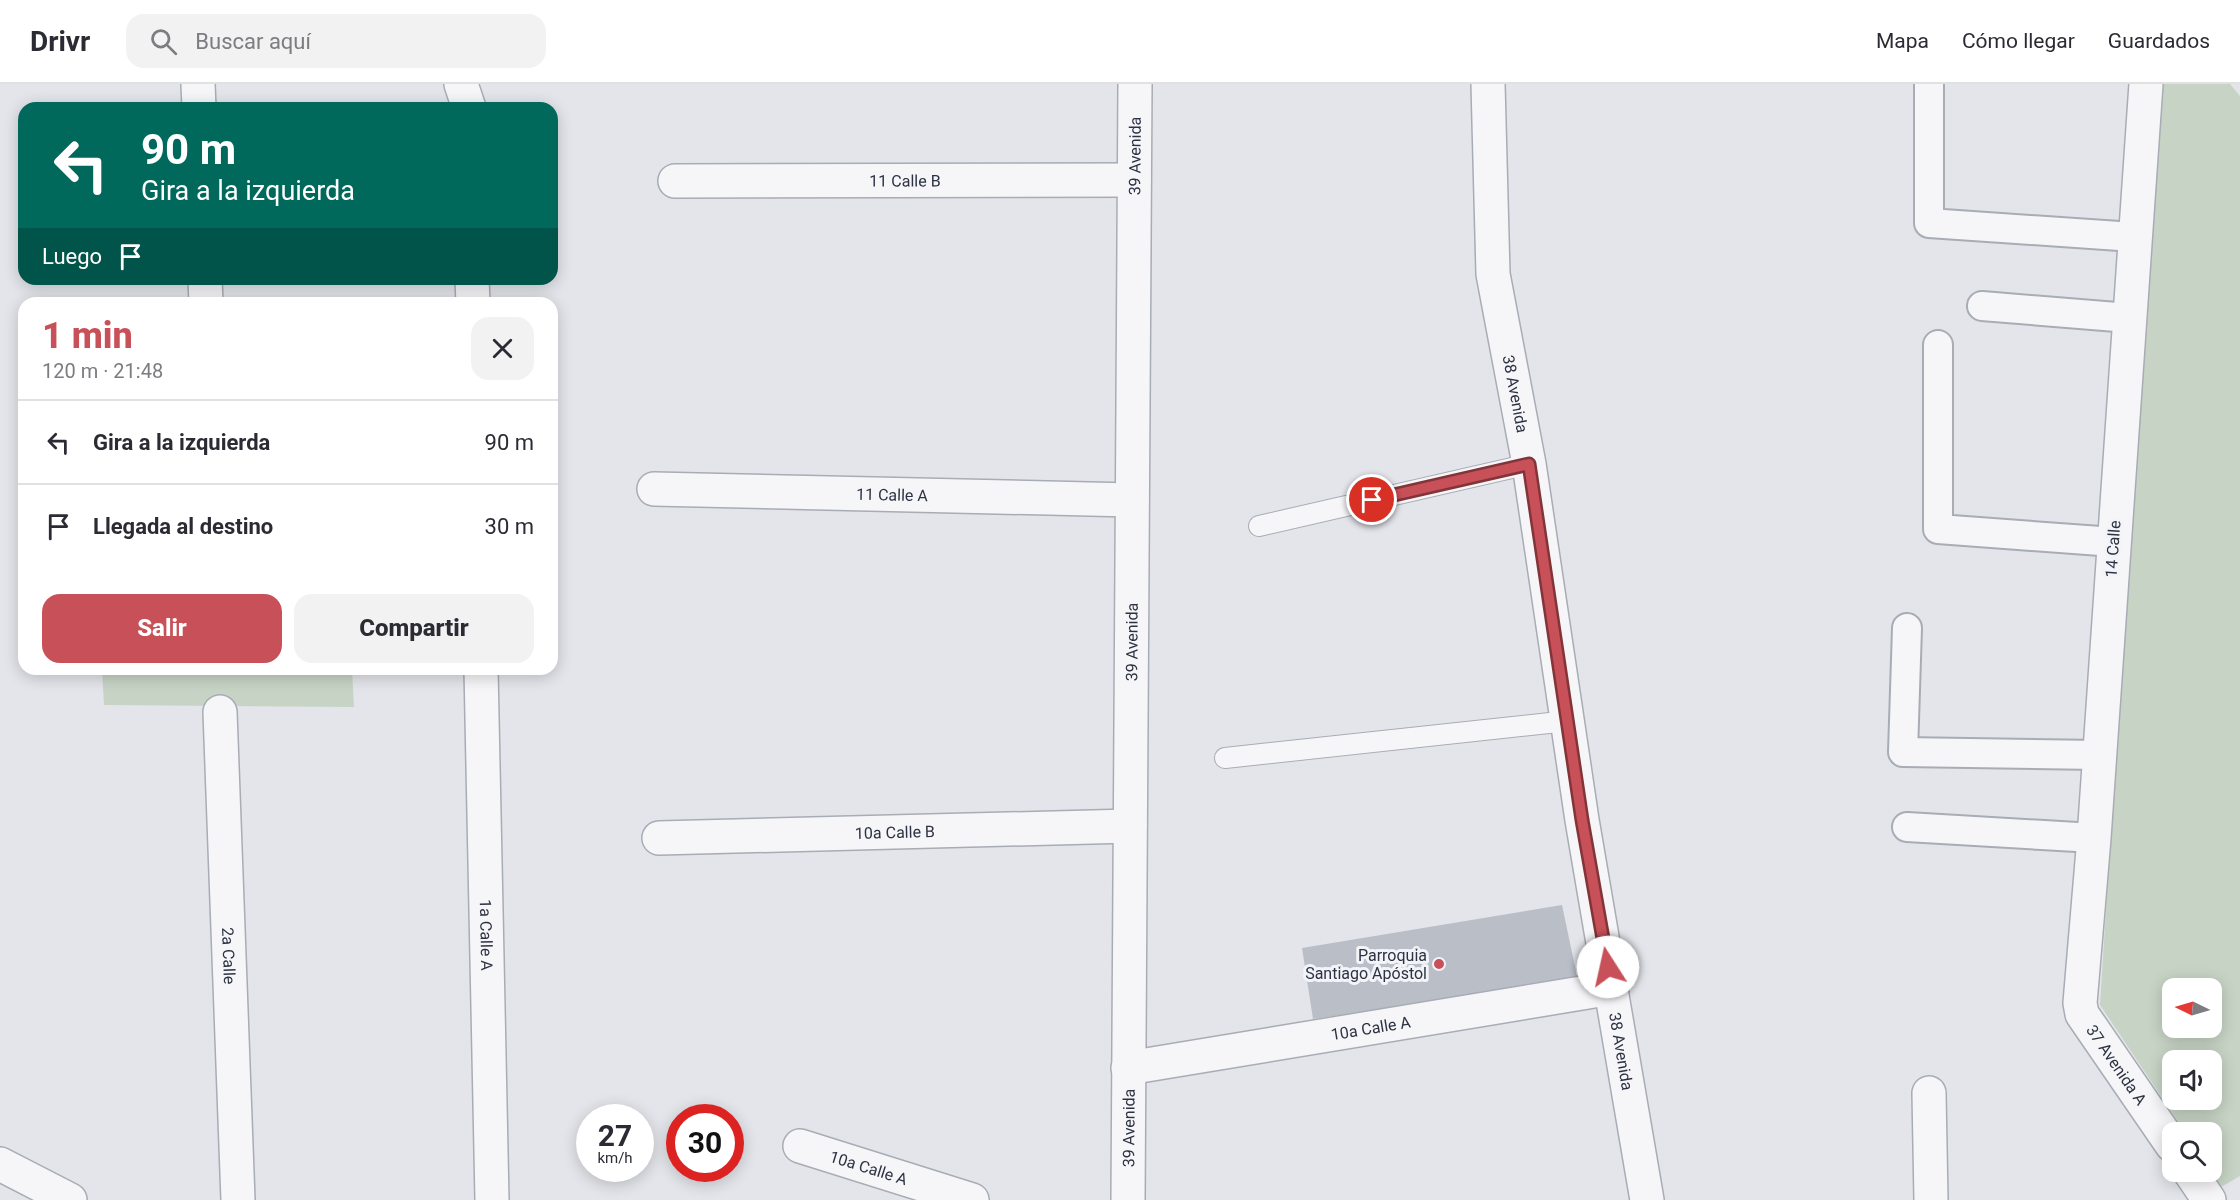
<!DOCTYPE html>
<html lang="es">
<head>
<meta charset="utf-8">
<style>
	:root { --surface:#fff; --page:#f2f2f3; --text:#2b2b33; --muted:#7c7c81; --line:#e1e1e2; --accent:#c85058 }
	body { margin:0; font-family:Roboto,sans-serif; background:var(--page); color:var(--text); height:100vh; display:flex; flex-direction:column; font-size:22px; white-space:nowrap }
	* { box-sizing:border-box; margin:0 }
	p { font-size:20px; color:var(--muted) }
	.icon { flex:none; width:33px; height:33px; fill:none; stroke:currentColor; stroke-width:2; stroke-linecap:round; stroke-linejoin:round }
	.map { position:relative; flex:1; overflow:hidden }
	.details { position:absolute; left:18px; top:213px; width:540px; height:378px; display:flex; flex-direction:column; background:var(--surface); border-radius:18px; box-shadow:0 3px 15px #0003 }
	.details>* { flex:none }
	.guide { position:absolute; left:18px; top:18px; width:540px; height:183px; border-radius:18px; box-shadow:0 3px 15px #0003; background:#00695c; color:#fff; overflow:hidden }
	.needle { width:39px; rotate:275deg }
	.tools { position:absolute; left:2162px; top:894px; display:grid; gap:12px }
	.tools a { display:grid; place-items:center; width:60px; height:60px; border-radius:12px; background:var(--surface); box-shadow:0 3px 15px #0003; font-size:30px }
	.speed { position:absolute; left:576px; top:1020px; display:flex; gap:12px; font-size:30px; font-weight:700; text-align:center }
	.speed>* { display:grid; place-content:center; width:78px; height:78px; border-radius:50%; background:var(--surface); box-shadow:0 3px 15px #0003; line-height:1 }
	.speed small { font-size:15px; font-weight:400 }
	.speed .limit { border:9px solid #d22; background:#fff; color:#111 }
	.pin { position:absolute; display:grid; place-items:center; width:51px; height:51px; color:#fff; margin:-26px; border:3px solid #fff; border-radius:50%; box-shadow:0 2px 6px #0007 }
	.me { position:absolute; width:66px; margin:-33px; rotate:350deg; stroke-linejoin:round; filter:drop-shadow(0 0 4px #0008) }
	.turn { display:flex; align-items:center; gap:21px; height:126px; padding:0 24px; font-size:27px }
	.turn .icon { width:78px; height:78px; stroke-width:2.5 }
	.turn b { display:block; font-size:42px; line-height:51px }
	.then { display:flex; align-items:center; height:57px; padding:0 24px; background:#0003; gap:12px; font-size:22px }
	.round { display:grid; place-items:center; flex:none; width:63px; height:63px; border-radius:18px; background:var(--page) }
	.head { display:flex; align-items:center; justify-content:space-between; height:102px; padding:0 24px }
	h1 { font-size:36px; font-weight:800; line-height:45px; color:var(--accent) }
	.cta { display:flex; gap:12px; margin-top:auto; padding:12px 24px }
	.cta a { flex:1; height:69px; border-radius:18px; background:var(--accent); color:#fff; font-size:24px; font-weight:800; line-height:69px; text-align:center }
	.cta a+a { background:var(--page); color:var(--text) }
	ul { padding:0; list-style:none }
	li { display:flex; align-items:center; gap:18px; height:84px; padding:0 24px; border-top:2px solid var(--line) }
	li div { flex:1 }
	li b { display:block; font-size:22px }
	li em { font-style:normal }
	header { display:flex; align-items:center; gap:36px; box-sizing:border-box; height:84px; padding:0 30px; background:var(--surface); border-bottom:2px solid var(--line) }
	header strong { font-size:28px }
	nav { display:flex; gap:33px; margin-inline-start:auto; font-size:21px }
	.search { width:420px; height:54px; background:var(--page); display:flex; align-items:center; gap:15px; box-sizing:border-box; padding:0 21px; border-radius:18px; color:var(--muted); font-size:22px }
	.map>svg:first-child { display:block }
</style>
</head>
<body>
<header>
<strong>Drivr</strong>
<div class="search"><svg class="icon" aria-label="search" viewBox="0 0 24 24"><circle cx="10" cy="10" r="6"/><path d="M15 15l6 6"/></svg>Buscar aquí</div>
<nav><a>Mapa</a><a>Cómo llegar</a><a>Guardados</a></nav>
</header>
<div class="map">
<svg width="2240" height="1116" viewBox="0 0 2240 1116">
	<rect width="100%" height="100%" fill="#e3e5ea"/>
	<path fill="#c7d4c5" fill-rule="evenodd" d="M 2158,0 L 2230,0 L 2240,12 L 2240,1092 L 2221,1103 L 2211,1087 L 2211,1048 L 2185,1048 L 2100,921 ZM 2172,904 L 2211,904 L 2211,944 L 2172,944 ZM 2172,976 L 2211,976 L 2211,1016 L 2172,1016 Z
		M 102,585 L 352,585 L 354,623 L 104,621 Z"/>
	<path fill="#babec7" d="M 1562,821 L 1578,897 L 1313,935 L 1302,864 Z"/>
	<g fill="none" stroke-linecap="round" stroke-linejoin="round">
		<defs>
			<path id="service" d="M 1259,442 L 1529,380
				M 1225,674 L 1568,637"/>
			<path id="pedestrian" d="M 1929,0 L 1929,139 L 2134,153
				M 1982,222 L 2129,234
				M 1938,261 L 1938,445 L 2114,458
				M 1907,544 L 1903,668 L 2100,671
				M 1907,743 L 2094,754"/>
			<g id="minor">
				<path d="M 198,0 L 199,24"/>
				<path d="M 461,0 L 469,24"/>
				<path id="s1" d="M 1488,0 L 1493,190 L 1529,380 L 1582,736 L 1647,1116"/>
				<path id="s2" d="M 2146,0 L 2094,754 L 2080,919 L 2082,930 L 2172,1061"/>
				<path id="s3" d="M 675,97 L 1134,96"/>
				<path d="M 205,195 L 206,219"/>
				<path d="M 472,195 L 473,219"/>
				<path id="s4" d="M 654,405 L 1132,416"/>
				<path id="s5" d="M 481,585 L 492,1116"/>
				<path id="s6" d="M 220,628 L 238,1116"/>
				<path id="s7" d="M 659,754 L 1130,742"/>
				<path id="s8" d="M 1128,984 L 1612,904"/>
				<path d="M 1929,1009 L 1931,1116"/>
				<path id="s9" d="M 800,1062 L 972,1116"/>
				<path d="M 0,1080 L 70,1116"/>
				<path d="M 2190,1088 L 2209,1116"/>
				<path id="s10" d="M 1128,1116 L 1135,0"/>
			</g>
		</defs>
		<use href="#service" stroke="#a8acb4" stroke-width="22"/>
		<use href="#pedestrian" stroke="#a8acb4" stroke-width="32"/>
		<use href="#minor" stroke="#a8acb4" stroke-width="36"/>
		<use href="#service" stroke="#f6f6f9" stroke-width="20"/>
		<use href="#pedestrian" stroke="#f6f6f9" stroke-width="28"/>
		<use href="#minor" stroke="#f6f6f9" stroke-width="33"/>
	</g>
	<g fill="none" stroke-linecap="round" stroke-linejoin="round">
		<defs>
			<path id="route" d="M 1372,416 L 1529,380 L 1582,736 L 1608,883"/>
		</defs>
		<use href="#route" stroke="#823439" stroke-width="15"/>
		<use href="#route" stroke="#c85058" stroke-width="10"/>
	</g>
	<circle fill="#c85058" stroke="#f3f4f8" stroke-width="2" cx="1439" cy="880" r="6"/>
	<g text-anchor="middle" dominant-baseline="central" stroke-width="6" stroke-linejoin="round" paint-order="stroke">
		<g font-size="16" fill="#2c3242" stroke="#f3f4f8">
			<text stroke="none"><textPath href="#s10" startOffset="1044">39 Avenida</textPath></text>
			<text stroke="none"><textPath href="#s3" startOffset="230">11 Calle B</textPath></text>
			<text stroke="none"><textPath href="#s1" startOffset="312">38 Avenida</textPath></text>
			<text stroke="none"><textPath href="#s4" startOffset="238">11 Calle A</textPath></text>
			<text transform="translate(2113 465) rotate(-86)">14 Calle</text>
			<text stroke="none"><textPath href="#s10" startOffset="558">39 Avenida</textPath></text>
			<text stroke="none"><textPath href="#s7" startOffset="236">10a Calle B</textPath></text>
			<text stroke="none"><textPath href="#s5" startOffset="266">1a Calle A</textPath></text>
			<text stroke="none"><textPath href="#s6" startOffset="244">2a Calle</textPath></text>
			<text stroke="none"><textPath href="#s8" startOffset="246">10a Calle A</textPath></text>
			<text stroke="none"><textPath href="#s1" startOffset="978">38 Avenida</textPath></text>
			<text stroke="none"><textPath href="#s2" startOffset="994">37 Avenida A</textPath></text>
			<text stroke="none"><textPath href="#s10" startOffset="72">39 Avenida</textPath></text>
			<text stroke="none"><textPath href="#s9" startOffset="72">10a Calle A</textPath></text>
		</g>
		<g font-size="16" fill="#2c3242" stroke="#f3f4f8" text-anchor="end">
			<text x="1427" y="871">Parroquia<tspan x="1427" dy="18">Santiago Apóstol</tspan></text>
		</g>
	</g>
</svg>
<div class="tools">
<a><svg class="needle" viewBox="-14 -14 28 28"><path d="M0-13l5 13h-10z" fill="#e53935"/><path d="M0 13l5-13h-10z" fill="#7c7c81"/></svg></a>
<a><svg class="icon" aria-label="sound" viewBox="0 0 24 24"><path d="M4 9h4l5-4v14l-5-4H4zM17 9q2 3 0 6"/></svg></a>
<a><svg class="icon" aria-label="search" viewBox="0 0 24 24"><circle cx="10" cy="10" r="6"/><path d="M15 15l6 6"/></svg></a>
</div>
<div class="speed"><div>27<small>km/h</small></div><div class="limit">30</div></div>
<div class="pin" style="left:1372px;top:416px;background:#d93025"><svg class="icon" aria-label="arrive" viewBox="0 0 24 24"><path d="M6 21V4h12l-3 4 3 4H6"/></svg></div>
<svg class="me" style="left:1608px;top:883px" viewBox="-20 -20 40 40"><circle r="19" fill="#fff"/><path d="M0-13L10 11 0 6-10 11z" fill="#c85058"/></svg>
<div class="guide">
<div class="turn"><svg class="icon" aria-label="left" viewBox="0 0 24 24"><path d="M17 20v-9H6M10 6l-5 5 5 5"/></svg><div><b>90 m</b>Gira a la izquierda</div></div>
<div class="then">Luego<svg class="icon" aria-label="arrive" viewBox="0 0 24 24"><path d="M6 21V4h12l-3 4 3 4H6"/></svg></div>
</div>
<section class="details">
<div class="head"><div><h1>1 min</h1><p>120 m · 21:48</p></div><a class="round"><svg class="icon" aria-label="close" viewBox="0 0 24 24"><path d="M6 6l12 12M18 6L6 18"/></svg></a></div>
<ul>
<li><svg class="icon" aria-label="left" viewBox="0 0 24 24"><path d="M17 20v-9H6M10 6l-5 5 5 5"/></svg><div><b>Gira a la izquierda</b></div><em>90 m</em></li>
<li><svg class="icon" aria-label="arrive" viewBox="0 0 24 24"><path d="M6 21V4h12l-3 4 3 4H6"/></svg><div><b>Llegada al destino</b></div><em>30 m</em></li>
</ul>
<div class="cta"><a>Salir</a><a>Compartir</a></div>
</section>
</div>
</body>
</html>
